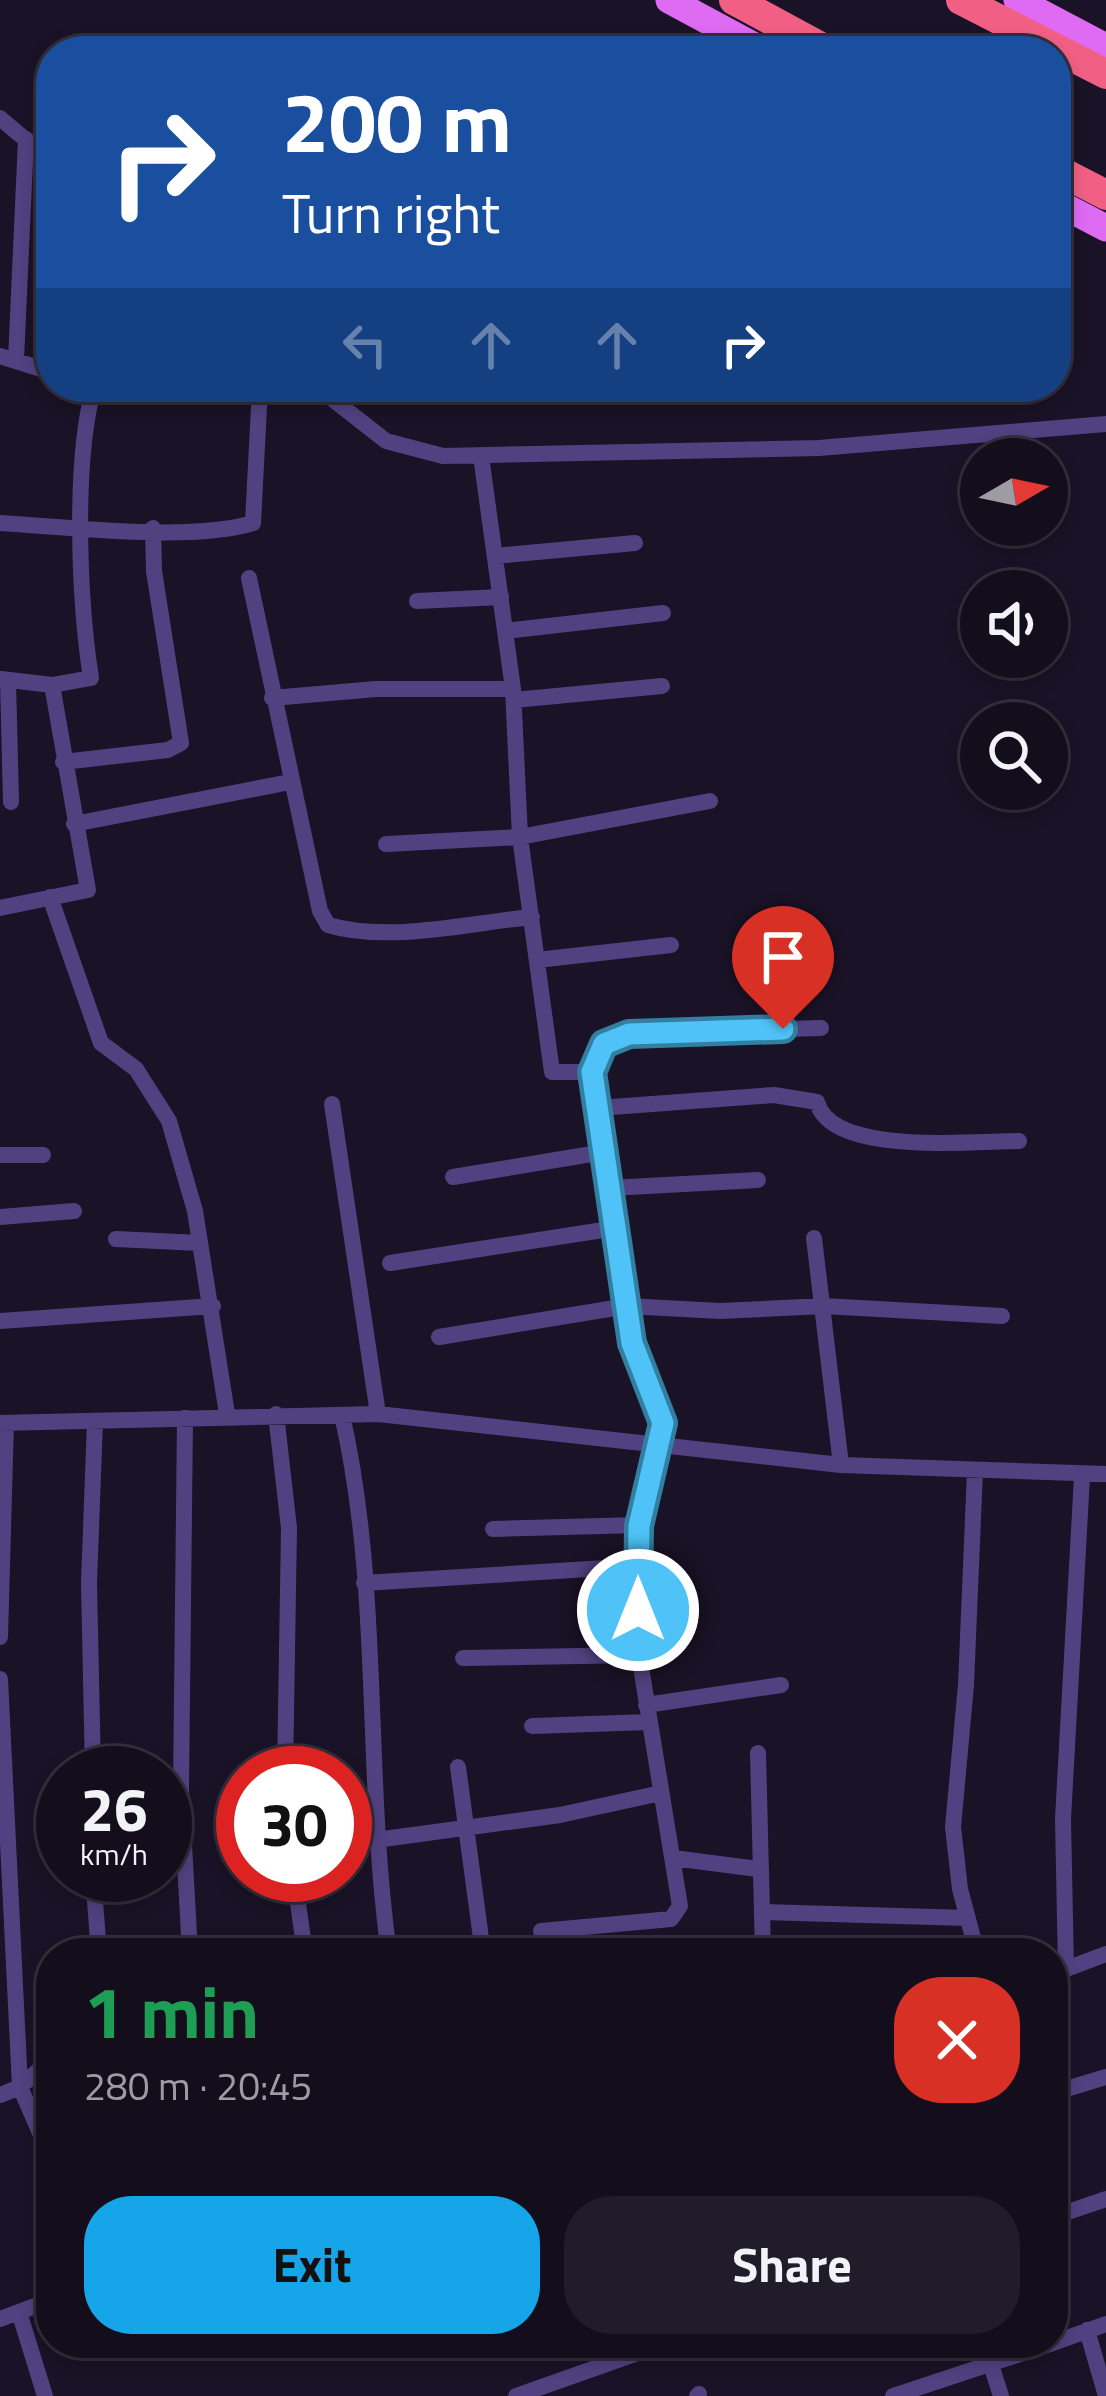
<!DOCTYPE html>
<html lang="en">
<head>
<meta charset="utf-8">
<style>
	:root { --surface:#140e1c; --page:#211c29; --text:#f1f3f6; --muted:#9d9ca3; --line:#332e3b; --accent:#17a5ea }
	body { margin:0; font-family:"Titillium Web",sans-serif; background:var(--page); color:var(--text); height:100vh; display:flex; flex-direction:column; font-size:45px; white-space:nowrap }
	* { box-sizing:border-box; margin:0 }
	p { font-size:39px; color:var(--muted) }
	.icon { flex:none; width:66px; height:66px; fill:none; stroke:currentColor; stroke-width:2; stroke-linecap:round; stroke-linejoin:round }
	.map { position:relative; flex:1; overflow:hidden }
	.sheet { position:absolute; left:36px; top:1938px; width:1032px; height:420px; display:flex; flex-direction:column; background:var(--surface); border-radius:48px; box-shadow:0 6px 18px #0003,0 0 0 3px var(--line) }
	.sheet>* { flex:none }
	.guide { position:absolute; left:36px; top:36px; width:1035px; height:366px; border-radius:48px; box-shadow:0 6px 18px #0003,0 0 0 3px var(--line); background:#1a4fa0; color:#fff; overflow:hidden }
	.needle { width:78px; rotate:81deg }
	.tools { position:absolute; left:960px; top:438px; display:grid; gap:24px }
	.tools a { display:grid; place-items:center; width:108px; height:108px; border-radius:50%; background:var(--surface); box-shadow:0 6px 18px #0003,0 0 0 3px var(--line); font-size:60px }
	.speed { position:absolute; left:36px; top:1746px; display:flex; gap:24px; font-size:60px; font-weight:700; text-align:center }
	.speed>* { display:grid; place-content:center; width:156px; height:156px; border-radius:50%; background:var(--surface); box-shadow:0 6px 18px #0003,0 0 0 3px var(--line); line-height:1 }
	.speed small { font-size:30px; font-weight:400 }
	.speed .limit { border:18px solid #d22; background:#fff; color:#111 }
	.pin { position:absolute; display:grid; place-items:center; width:102px; height:102px; color:#fff; margin:-123px -51px; border-radius:50% 50% 50% 0; rotate:-45deg; box-shadow:0 0 12px #0007 }
	.pin .icon { rotate:45deg }
	.me { position:absolute; width:132px; margin:-66px; rotate:0deg; stroke-linejoin:round; filter:drop-shadow(0 0 9px #0008) }
	.turn { display:flex; align-items:center; gap:42px; height:252px; padding:0 48px; font-size:54px }
	.turn .icon { width:156px; height:156px; stroke-width:2.5 }
	.turn b { display:block; font-size:84px; line-height:102px }
	.lanes { display:flex; align-items:center; height:114px; padding:0 48px; background:#0003; justify-content:center; gap:60px; direction:ltr }
	.lanes .off { opacity:.35 }
	.round { display:grid; place-items:center; flex:none; width:126px; height:126px; border-radius:48px; background:var(--page) }
	.overview { display:flex; align-items:center; justify-content:space-between; height:204px; padding:0 48px }
	h1 { font-size:72px; font-weight:700; line-height:90px; color:#1e9e55 }
	.button { display:flex; gap:24px; margin-top:auto; padding:24px 48px }
	.button a { flex:1; height:138px; border-radius:48px; background:var(--accent); color:#111; font-size:48px; font-weight:700; line-height:138px; text-align:center }
	.button a+a { background:var(--page); color:var(--text) }
	.map>svg:first-child { display:block }
</style>
</head>
<body>
<div class="map">
<svg width="1106" height="2396" viewBox="0 0 1106 2396">
	<rect width="100%" height="100%" fill="#1a1226"/>
	<g fill="none" stroke-linecap="round" stroke-linejoin="round">
		<path stroke="#524180" stroke-width="16" d="M 0,118 L 51,161
			M 0,356 L 51,372
			M 16,360 L 26,139
			M 317,387 L 386,441 L 443,456 L 819,448 L 1106,424
			M 481,456 L 513,689 L 520,837 L 552,1072 L 592,1072 L 632,1343 L 663,1423 L 639,1525 L 639,1655 L 680,1906 L 671,1919 L 541,1931
			M 0,523 C 67,527 191,542 253,523 L 260,387
			M 495,556 L 635,543
			M 249,578 L 320,911 L 328,925 C 389,943 469,923 532,917
			M 417,601 L 501,597
			M 505,631 L 663,613
			M 1,679 L 52,685
			M 8,680 L 11,802
			M 272,698 L 376,689 L 513,689
			M 514,700 L 662,686
			M 63,762 L 168,750 L 181,743 L 154,571 L 153,528
			M 74,824 L 290,782
			M 386,844 L 520,837 L 710,801
			M 50,897 L 101,1043 L 136,1069 L 169,1121 L 195,1211 L 227,1414
			M 0,908 L 88,890 L 52,685 L 91,678 C 79,601 73,461 94,387
			M 537,960 L 671,945
			M 592,1072 L 604,1044 L 629,1034 L 821,1028
			M 332,1104 L 378,1414
			M 598,1108 L 774,1095 L 817,1102 C 831,1156 971,1141 1019,1141
			M 0,1155 L 43,1155
			M 453,1177 L 604,1152
			M 610,1188 L 758,1180
			M 0,1217 L 74,1211
			M 814,1238 L 841,1465
			M 116,1239 L 200,1243
			M 390,1263 L 616,1228
			M 0,1321 L 213,1306
			M 439,1337 L 627,1306 L 720,1311 L 824,1306 L 1002,1316
			M 276,1414 L 289,1528 L 285,1773
			M 342,1415 C 382,1591 364,1774 389,1953
			M 185,1418 L 181,1790 L 190,1953
			M 0,1423 L 378,1414 L 841,1465 L 1106,1474
			M 975,1471 L 966,1685 L 953,1827 L 960,1889 L 977,1953
			M 493,1529 L 639,1525
			M 364,1583 L 638,1566
			M 0,1637 L 6,1423
			M 463,1658 L 639,1655
			M 0,1679 L 20,2087 L 51,2158
			M 646,1705 L 781,1685
			M 532,1726 L 649,1722
			M 758,1753 L 763,1953
			M 458,1767 L 483,1953
			M 93,1773 L 89,1583 L 95,1421
			M 376,1840 L 560,1815 L 661,1793
			M 673,1858 L 758,1869
			M 93,1875 L 99,1953
			M 294,1875 L 305,1953
			M 763,1912 L 968,1918
			M 1066,1970 L 1063,1819 L 1082,1477
			M 1053,1974 L 1106,1954
			M 1053,2093 L 1106,2077
			M 0,2095 L 20,2087 L 51,2059
			M 1053,2217 L 1106,2199
			M 20,2315 L 45,2396
			M 0,2319 L 51,2300
			M 1087,2330 L 1106,2396
			M 984,2343 L 1001,2396
			M 1053,2343 L 1106,2324
			M 516,2396 L 666,2343
			M 697,2396 L 699,2394
			M 893,2396 L 1053,2343"/>
		<path stroke="#de6bf2" stroke-width="27" d="M 669,0 L 764,51
			M 1017,0 L 1106,47
			M 1056,202 L 1106,228"/>
		<path stroke="#f16084" stroke-width="30" d="M 734,0 L 828,51
			M 961,0 L 1106,74
			M 1056,169 L 1106,195"/>
	</g>
	<g fill="none" stroke-linecap="round" stroke-linejoin="round">
		<defs>
			<path id="route" d="M 638,1610 L 639,1526 L 663,1423 L 632,1343 L 592,1072 L 604,1044 L 629,1034 L 783,1029"/>
		</defs>
		<use href="#route" stroke="#337fa1" stroke-width="30"/>
		<use href="#route" stroke="#4fc3f7" stroke-width="21"/>
	</g>
</svg>
<div class="tools">
<a><svg class="needle" viewBox="-14 -14 28 28"><path d="M0-13l5 13h-10z" fill="#e53935"/><path d="M0 13l5-13h-10z" fill="#9d9ca3"/></svg></a>
<a><svg class="icon" aria-label="sound" viewBox="0 0 24 24"><path d="M4 9h4l5-4v14l-5-4H4zM17 9q2 3 0 6"/></svg></a>
<a><svg class="icon" aria-label="search" viewBox="0 0 24 24"><circle cx="10" cy="10" r="6"/><path d="M15 15l6 6"/></svg></a>
</div>
<div class="speed"><div>26<small>km/h</small></div><div class="limit">30</div></div>
<div class="pin" style="left:783px;top:1029px;background:#d93025"><svg class="icon" aria-label="arrive" viewBox="0 0 24 24"><path d="M6 21V4h12l-3 4 3 4H6"/></svg></div>
<svg class="me" style="left:638px;top:1610px" viewBox="-20 -20 40 40"><circle r="17" fill="#4fc3f7" stroke="#fff" stroke-width="3"/><path d="M0-11L8 9 0 5-8 9z" fill="#fff"/></svg>
<div class="guide">
<div class="turn"><svg class="icon" aria-label="right" viewBox="0 0 24 24"><path d="M7 20v-9h11M14 6l5 5-5 5"/></svg><div><b>200 m</b>Turn right</div></div>
<div class="lanes"><svg class="icon off" aria-label="left" viewBox="0 0 24 24"><path d="M17 20v-9H6M10 6l-5 5 5 5"/></svg><svg class="icon off" aria-label="ahead" viewBox="0 0 24 24"><path d="M12 20V5M6 11l6-6 6 6"/></svg><svg class="icon off" aria-label="ahead" viewBox="0 0 24 24"><path d="M12 20V5M6 11l6-6 6 6"/></svg><svg class="icon" aria-label="right" viewBox="0 0 24 24"><path d="M7 20v-9h11M14 6l5 5-5 5"/></svg></div>
</div>
<section class="sheet">
<div class="overview"><div><h1>1 min</h1><p>280 m · 20:45</p></div><a class="round" style="background:#d93025;color:#fff"><svg class="icon" aria-label="close" viewBox="0 0 24 24"><path d="M6 6l12 12M18 6L6 18"/></svg></a></div>
<div class="button"><a>Exit</a><a>Share</a></div>
</section>
</div>
</body>
</html>
